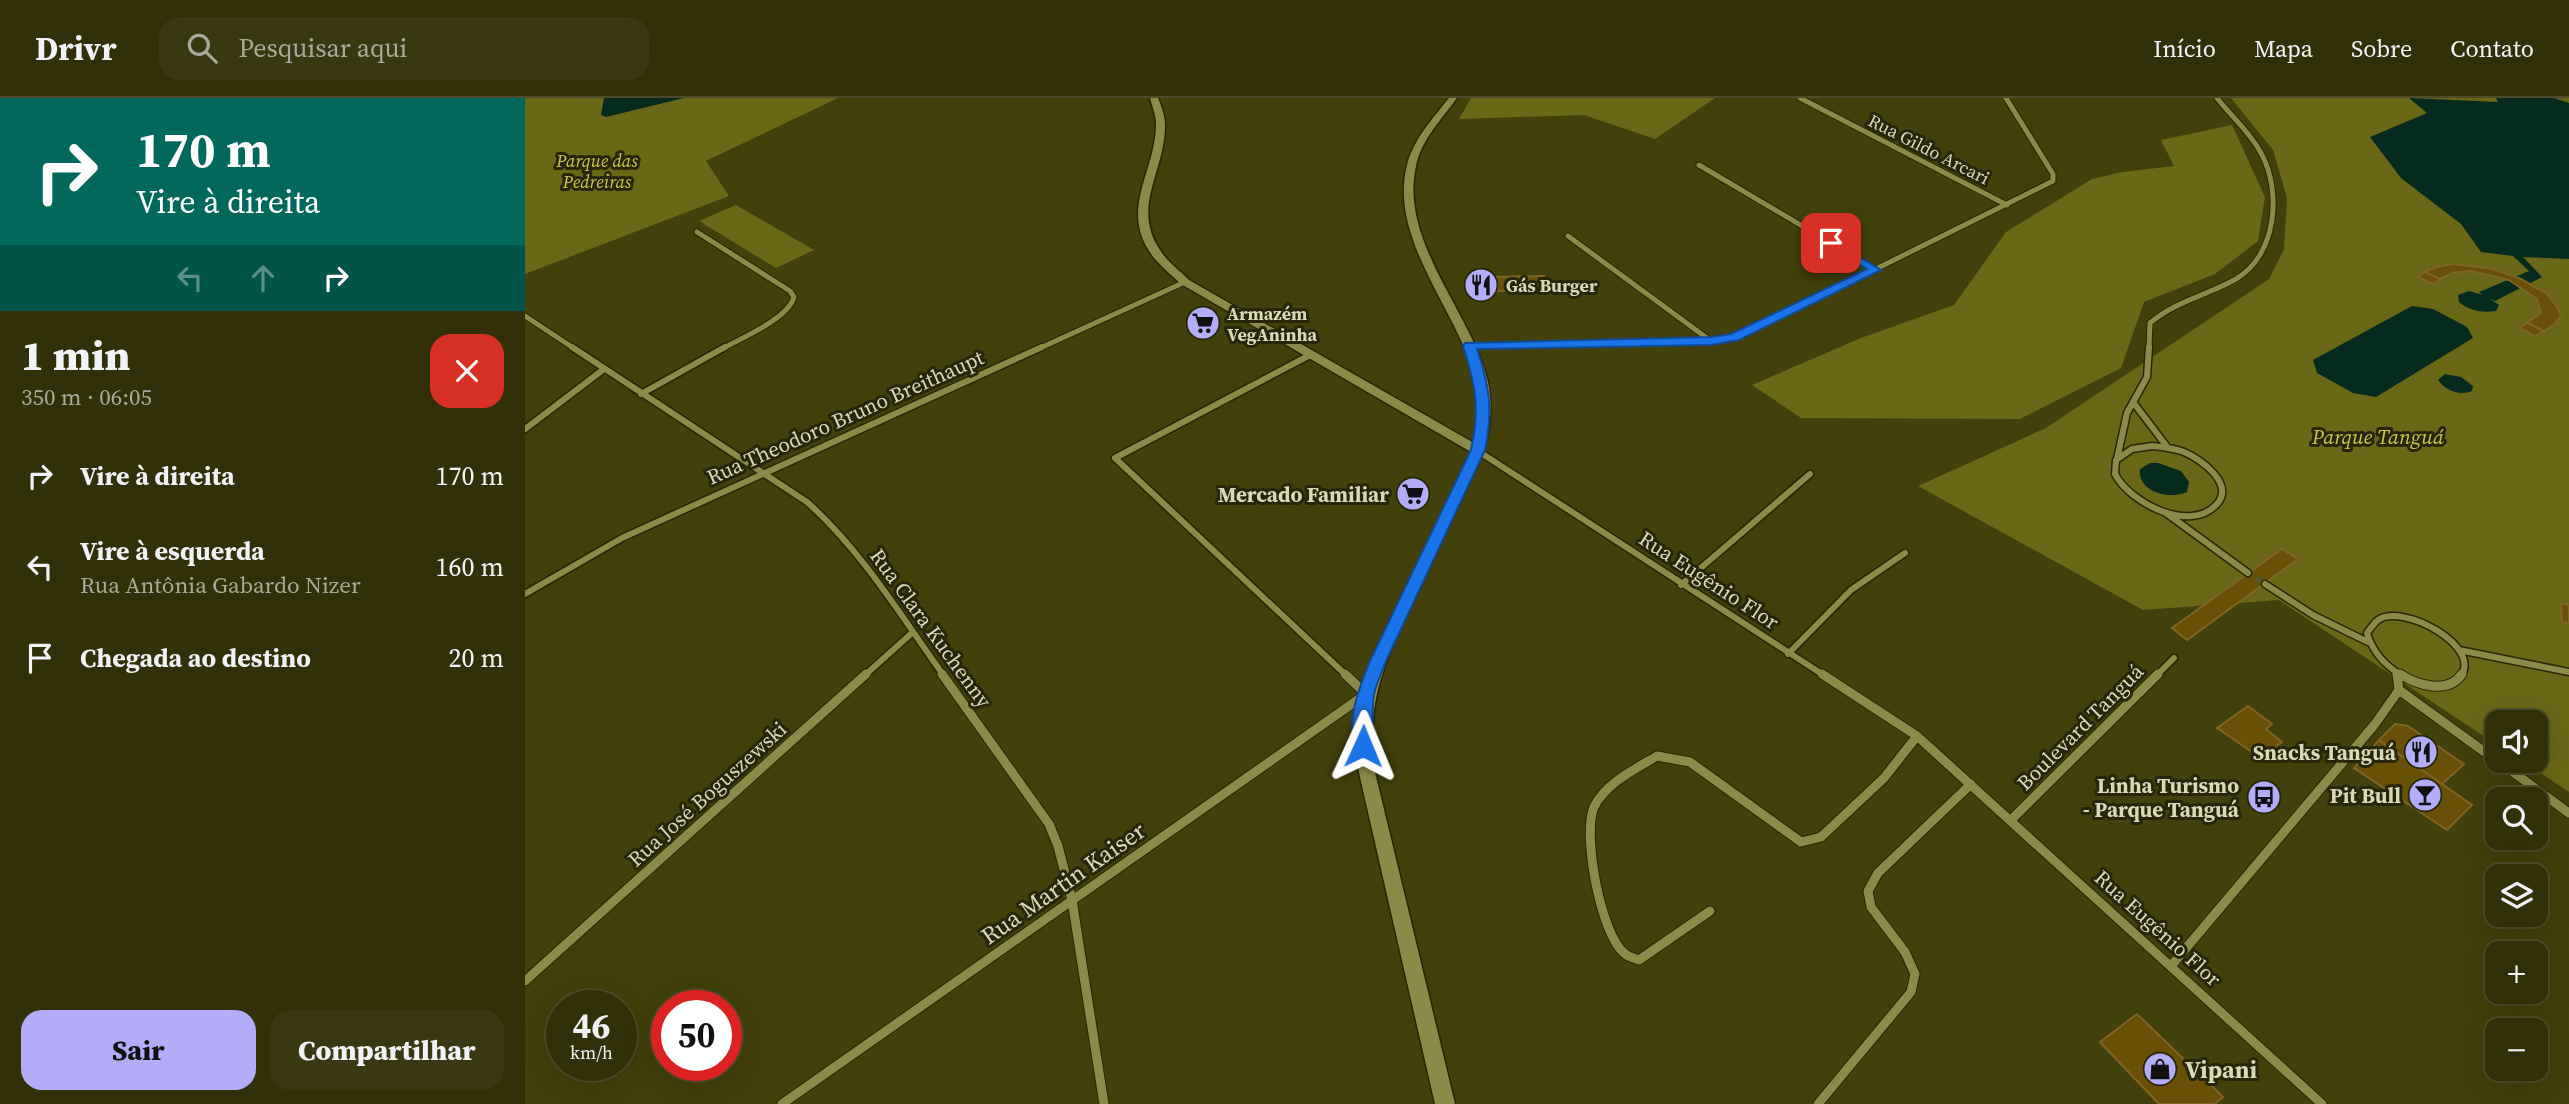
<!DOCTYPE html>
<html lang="pt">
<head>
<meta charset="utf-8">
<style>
	:root { --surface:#323008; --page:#3a3812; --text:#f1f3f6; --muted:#a8a99c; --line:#4d4b29; --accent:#b3adf9 }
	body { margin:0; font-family:"Source Serif 4",serif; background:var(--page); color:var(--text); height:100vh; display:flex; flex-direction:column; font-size:26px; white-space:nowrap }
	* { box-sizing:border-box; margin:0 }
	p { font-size:23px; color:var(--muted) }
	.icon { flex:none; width:38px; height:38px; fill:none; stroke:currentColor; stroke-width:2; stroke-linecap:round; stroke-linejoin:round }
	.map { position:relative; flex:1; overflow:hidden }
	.sheet { display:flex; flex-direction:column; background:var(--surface); width:525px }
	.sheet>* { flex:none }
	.banner { background:#00695c; color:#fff; overflow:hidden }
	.buttons { position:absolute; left:1960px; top:612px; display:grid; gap:14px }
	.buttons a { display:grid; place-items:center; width:63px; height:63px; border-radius:14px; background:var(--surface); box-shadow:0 7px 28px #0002,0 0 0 2px var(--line); font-size:35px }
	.speed { position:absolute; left:21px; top:892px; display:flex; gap:14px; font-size:35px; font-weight:700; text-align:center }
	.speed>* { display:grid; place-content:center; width:91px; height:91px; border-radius:50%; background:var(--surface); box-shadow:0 7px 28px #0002,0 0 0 2px var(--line); line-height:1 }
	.speed small { font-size:18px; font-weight:400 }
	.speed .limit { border:10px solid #d22; background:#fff; color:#111 }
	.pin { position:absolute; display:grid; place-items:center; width:60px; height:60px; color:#fff; margin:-30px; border-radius:14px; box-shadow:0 4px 10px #0006 }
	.me { position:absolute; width:77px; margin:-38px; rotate:1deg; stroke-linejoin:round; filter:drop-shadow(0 0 5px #0008) }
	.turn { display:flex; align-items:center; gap:24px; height:147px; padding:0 21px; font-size:32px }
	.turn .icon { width:91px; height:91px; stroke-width:2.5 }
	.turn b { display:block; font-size:49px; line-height:60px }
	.lanes { display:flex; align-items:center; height:66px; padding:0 21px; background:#0003; justify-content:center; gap:35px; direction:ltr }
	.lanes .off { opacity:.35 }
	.round { display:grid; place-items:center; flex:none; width:74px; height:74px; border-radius:21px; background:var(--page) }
	.summary { display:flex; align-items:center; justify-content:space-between; height:119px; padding:0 21px }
	h1 { font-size:42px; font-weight:800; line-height:52px }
	.primary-button { display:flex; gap:14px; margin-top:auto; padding:14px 21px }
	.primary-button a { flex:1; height:80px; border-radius:21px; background:var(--accent); color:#111; font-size:28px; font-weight:800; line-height:80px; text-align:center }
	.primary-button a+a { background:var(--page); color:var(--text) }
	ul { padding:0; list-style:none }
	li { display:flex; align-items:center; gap:21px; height:91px; padding:0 21px }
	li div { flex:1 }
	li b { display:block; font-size:26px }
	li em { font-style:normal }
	header { display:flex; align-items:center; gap:42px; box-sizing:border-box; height:98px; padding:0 35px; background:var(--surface); border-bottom:2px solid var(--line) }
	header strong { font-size:33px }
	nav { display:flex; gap:38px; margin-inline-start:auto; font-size:24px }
	.search { width:490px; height:63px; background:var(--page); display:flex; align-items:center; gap:18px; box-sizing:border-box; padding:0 24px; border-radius:21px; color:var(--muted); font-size:26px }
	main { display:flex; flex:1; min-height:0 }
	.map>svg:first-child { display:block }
</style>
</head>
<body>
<header>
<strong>Drivr</strong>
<div class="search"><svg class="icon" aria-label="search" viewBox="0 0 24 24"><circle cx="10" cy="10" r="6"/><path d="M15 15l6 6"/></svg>Pesquisar aqui</div>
<nav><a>Início</a><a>Mapa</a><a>Sobre</a><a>Contato</a></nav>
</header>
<main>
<section class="sheet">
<div class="banner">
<div class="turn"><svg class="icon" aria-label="right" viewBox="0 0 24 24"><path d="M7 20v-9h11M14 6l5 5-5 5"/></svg><div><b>170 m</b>Vire à direita</div></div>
<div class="lanes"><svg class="icon off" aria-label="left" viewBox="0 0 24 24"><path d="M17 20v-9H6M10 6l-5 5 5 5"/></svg><svg class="icon off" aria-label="ahead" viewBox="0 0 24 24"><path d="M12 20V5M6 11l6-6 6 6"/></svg><svg class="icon" aria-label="right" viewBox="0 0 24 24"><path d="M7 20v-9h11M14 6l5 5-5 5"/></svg></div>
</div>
<div class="summary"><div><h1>1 min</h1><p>350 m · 06:05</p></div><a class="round" style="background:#d93025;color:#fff"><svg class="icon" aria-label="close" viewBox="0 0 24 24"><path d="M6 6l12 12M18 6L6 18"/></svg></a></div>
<ul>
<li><svg class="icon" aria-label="right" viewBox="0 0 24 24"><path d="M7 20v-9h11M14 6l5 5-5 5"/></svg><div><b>Vire à direita</b></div><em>170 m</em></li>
<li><svg class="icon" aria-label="left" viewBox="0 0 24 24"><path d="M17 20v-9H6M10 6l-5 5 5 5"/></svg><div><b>Vire à esquerda</b><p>Rua Antônia Gabardo Nizer</p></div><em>160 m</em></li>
<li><svg class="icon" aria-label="arrive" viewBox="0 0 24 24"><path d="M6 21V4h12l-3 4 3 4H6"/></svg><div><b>Chegada ao destino</b></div><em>20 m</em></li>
</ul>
<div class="primary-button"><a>Sair</a><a>Compartilhar</a></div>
</section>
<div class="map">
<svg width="2044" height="1006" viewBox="0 0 2044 1006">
	<rect width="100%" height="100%" fill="#42400b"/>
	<path fill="#6a6717" d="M 0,0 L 313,0 L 181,63 L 204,98 L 0,176 Z
		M 946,0 L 1190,0 L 1130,41 L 1059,17 L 934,21 Z
		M 1706,0 L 2044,0 L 2044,694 L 1997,663 L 2011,663 L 2011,625 L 1972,625 L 1972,647 L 1754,502 L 1618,512 L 1393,388 L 1521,330 L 1744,181 L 1759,151 L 1762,100 L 1748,52 Z
		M 1707,27 L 1740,99 L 1733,143 L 1690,176 L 1619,204 L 1596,270 L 1495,321 L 1276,320 L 1227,287 L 1336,240 L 1429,207 L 1481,134 L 1567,81 L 1597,74 L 1649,68 L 1636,42 Z
		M 211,107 L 289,152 L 251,170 L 174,123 Z"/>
	<path fill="#052b1f" d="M 79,0 L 159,0 L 81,19 L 76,17 Z
		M 1884,0 L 1973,4 L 1971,0 L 2029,0 L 2044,5 L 2044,161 L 1998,159 L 2017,179 L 1970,203 L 1964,200 L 1974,207 L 1971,213 C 1957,215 1945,213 1934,204 L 1933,197 L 1944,193 L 1958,197 L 1954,194 L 2004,173 L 1988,158 L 1956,154 L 1936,126 L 1876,80 L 1845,39 L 1902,15 Z
		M 1887,208 L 1908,211 L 1942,229 L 1948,240 L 1851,299 L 1828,295 L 1792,275 L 1788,262 Z
		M 1920,276 L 1936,279 L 1948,288 L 1947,293 C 1935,298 1921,293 1913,282 Z
		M 1633,365 L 1656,373 L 1664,384 L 1662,394 C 1645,402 1612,394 1615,371 L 1625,365 Z"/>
	<path fill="#695007" stroke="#7f6524" stroke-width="2" d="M 1928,166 L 1969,171 L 1996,181 L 2022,196 L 2031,207 L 2036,217 L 2030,226 L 2019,233 L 2002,225 L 2016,215 L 2012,201 L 1984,182 L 1946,173 L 1927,175 L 1915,181 L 1900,174 L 1911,169 Z
		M 1900,174 L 1915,181 L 1908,186 L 1893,179 Z
		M 1019,178 L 1019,192 L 969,193 L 969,179 Z
		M 969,179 L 969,193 L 944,196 L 941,181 Z
		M 2003,225 L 2019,233 L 2010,238 L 1994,229 Z
		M 1757,451 L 1773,461 L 1662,542 L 1647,530 Z
		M 2036,505 L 2044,507 L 2044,526 L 2037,523 Z
		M 1723,608 L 1747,626 L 1741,631 L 1757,644 L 1736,660 L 1692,630 Z
		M 1870,626 L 1883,628 L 1939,666 L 1917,686 L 1854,642 Z
		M 1854,642 L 1917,686 L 1947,707 L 1922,732 L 1829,670 Z
		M 1612,916 L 1698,999 L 1690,1006 L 1634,1006 L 1575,944 Z"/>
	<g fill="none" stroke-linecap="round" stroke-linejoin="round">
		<path stroke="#595725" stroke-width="6" stroke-dasharray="6 3.5" stroke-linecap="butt" d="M 1723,475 L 1740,486"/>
		<defs>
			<path id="street-far2" d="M 1275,0 L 1482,107
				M 1174,67 L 1350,171
				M 172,134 L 265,193 L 269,199 C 263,221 216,240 197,251
				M 1043,138 L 1186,243
				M 0,218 L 50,251
				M 944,248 L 1186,243 L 1218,237 L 1528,83 L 1528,76 L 1481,0
				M 513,251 L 660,184
				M 1624,251 L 1625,225 C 1651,203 1683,197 1711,181 C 1752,157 1757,93 1736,55 C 1725,34 1706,18 1692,0"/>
			<path id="street-far1" d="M 47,249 L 282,404 C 337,453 376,518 419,578
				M 787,256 L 590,360 L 822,578
				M 116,296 L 200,249
				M 1608,304 L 1643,350
				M 0,331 L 79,271
				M 1627,348 C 1638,349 1649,350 1659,354 C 1676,361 1710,386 1692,406 C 1665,436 1605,405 1590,376 L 1591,362 L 1607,351 Z
				M 953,353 L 1300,578
				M 1592,361 L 1602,315 L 1622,279 L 1624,249
				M 1641,415 L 1723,475
				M 1740,486 L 1788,517 L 1843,544
				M 1156,487 L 1285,376
				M 0,496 L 97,440 L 517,249
				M 1934,552 L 2044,574
				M 1263,556 L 1326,492 L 1380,455
				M 339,578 L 388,534
				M 1631,578 L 1649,560
				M 1877,578 C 1860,567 1848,555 1842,535 C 1845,531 1849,525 1853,522 C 1878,505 1957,548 1936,578"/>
			<path id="street" d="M 417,576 L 524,726 L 533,748 L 547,802 L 579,1006
				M 1297,576 L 1392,638 L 1797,1006
				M 1875,576 C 1892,587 1923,597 1937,576
				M 1874,592 L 1972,663
				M 1973,663 L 2044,715
				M 1486,722 L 1633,576
				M 1185,813 L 1114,862 C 1109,860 1103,859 1099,855 C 1076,836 1057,737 1069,709 C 1081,685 1110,671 1132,658 L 1165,664 L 1276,744 L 1296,739 L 1359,680 L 1392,638
				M 1646,868 L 1850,626 L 1874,592 L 1872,576
				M 0,883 L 341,576
				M 257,1006 L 841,596 L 820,576
				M 1293,1006 L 1386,894 L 1390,876 L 1380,854 L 1346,809 L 1343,793 L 1353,775 L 1446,686"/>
			<path id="secondary" d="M 625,0 L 633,0 C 636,8 640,17 640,26 C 641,73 604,110 637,155 C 644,165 655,173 664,182 L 949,345 C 953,325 956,302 951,282 C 933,213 863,141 882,67 C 888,42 908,20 924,0 L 932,0 C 917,21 896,42 891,68 C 874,144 946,213 963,284 C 968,307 965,331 959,353 C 939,395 920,437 900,479 C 869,545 841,590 848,666 L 930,1006 L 910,1006 L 832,666 C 826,590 854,545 886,480 C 906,438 926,396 946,354 L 656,186 C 647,178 637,169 629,160 C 592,113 631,74 631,26 C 631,17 627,8 625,0 Z"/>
		</defs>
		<use href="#street-far2" stroke="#282603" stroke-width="7"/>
		<use href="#street-far1" stroke="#282603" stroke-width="9"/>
		<use href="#street" stroke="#282603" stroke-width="11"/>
		<use href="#secondary" stroke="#282603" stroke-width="3"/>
		<use href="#street-far2" stroke="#8c8a48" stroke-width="5"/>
		<use href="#street-far1" stroke="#8c8a48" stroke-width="6"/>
		<use href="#street" stroke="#8c8a48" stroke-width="9"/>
		<use href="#secondary" fill="#8c8a48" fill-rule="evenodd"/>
	</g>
	<path fill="#1a73e8" stroke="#114b97" stroke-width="2" d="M 1306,142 L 1356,172 L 1214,242 L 1186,247 L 952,251 C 965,290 968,312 960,352 L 861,563 C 857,573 852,584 849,596 C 846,611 850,643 844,653 L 838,655 L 832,653 C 819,626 835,588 845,563 L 946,352 C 955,310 951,288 938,248 L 940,245 L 1186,239 L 1206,236 L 1342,171 L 1302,148 L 1302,143 Z"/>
	<defs>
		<symbol id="restaurant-disc" viewBox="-11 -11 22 22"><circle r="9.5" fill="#b3adf9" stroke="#27260a"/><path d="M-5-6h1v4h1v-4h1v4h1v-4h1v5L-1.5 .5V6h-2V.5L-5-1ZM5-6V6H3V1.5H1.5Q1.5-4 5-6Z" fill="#111"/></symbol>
		<symbol id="supermarket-disc" viewBox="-11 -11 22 22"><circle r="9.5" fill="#b3adf9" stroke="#27260a"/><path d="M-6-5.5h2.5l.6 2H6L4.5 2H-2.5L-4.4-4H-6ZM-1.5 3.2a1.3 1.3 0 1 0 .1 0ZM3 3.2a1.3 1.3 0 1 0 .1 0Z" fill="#111"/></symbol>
		<symbol id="bar-disc" viewBox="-11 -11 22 22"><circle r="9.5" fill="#b3adf9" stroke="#27260a"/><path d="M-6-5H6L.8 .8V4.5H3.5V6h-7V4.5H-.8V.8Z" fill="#111"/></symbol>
		<symbol id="bus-disc" viewBox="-11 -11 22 22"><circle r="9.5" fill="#b3adf9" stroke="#27260a"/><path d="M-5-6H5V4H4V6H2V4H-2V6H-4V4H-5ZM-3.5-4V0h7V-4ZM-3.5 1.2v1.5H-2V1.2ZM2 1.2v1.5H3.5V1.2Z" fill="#111"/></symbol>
		<symbol id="shop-disc" viewBox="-11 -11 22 22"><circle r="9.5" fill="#b3adf9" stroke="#27260a"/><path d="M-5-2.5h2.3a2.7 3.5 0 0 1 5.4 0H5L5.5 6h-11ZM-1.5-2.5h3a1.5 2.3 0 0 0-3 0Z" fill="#111"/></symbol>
	</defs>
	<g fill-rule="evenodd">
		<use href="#restaurant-disc" x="937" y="168" width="38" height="38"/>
		<use href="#supermarket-disc" x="659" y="206" width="38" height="38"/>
		<use href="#supermarket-disc" x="869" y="377" width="38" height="38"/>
		<use href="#restaurant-disc" x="1877" y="635" width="38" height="38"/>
		<use href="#bar-disc" x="1881" y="678" width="38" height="38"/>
		<use href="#bus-disc" x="1720" y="680" width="38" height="38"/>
		<use href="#shop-disc" x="1616" y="952" width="38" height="38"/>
	</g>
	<g text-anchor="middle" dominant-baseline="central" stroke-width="6" stroke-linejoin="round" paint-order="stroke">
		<g font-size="18" fill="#d9d8b7" stroke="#27260a">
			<text transform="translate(1404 51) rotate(27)">Rua Gildo Arcari</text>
		</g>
		<g font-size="18" font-style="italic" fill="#ccc641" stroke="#27260a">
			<text x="72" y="62">Parque das<tspan x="72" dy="21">Pedreiras</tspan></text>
		</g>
		<g font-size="18" font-weight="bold" fill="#d9d8b7" stroke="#27260a" text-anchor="start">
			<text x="981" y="187">Gás Burger</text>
			<text x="702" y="215">Armazém<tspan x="702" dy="21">VegAninha</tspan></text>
		</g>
		<g font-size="21" fill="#d9d8b7" stroke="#27260a">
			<text transform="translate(320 319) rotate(-24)">Rua Theodoro Bruno Breithaupt</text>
			<text transform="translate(1184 482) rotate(33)">Rua Eugênio Flor</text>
			<text transform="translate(406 530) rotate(54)">Rua Clara Kuchenny</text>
			<text transform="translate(1555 629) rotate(-45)">Boulevard Tanguá</text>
			<text transform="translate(182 696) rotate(-42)">Rua José Boguszewski</text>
			<text transform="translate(1633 830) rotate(42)">Rua Eugênio Flor</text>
		</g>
		<g font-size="21" font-style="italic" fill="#ccc641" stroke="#27260a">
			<text x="1853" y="338">Parque Tanguá</text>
		</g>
		<g font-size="21" font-weight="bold" fill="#d9d8b7" stroke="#27260a" text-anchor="end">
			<text x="864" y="396">Mercado Familiar</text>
			<text x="1871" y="654">Snacks Tanguá</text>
			<text x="1714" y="687">Linha Turismo<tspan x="1714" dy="24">- Parque Tanguá</tspan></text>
			<text x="1876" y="697">Pit Bull</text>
		</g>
		<g font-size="24" fill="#d9d8b7" stroke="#27260a">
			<text transform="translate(538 785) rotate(-35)">Rua Martin Kaiser</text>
		</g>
		<g font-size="24" font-weight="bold" fill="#d9d8b7" stroke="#27260a" text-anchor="start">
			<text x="1660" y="971">Vipani</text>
		</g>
	</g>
</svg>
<div class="buttons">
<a><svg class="icon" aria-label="sound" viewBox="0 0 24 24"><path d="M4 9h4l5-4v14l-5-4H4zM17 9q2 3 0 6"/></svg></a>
<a><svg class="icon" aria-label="search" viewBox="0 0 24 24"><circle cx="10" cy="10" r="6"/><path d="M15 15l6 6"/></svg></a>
<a><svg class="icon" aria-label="layers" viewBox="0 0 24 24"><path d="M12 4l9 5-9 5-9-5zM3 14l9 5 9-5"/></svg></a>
<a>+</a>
<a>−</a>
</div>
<div class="speed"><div>46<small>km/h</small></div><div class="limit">50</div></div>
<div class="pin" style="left:1306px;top:145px;background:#d93025"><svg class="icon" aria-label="arrive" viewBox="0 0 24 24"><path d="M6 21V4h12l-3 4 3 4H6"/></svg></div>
<svg class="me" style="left:838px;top:648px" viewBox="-20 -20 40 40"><path d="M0-17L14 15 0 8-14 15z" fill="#1a73e8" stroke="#fff" stroke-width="4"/></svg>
</div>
</main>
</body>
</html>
